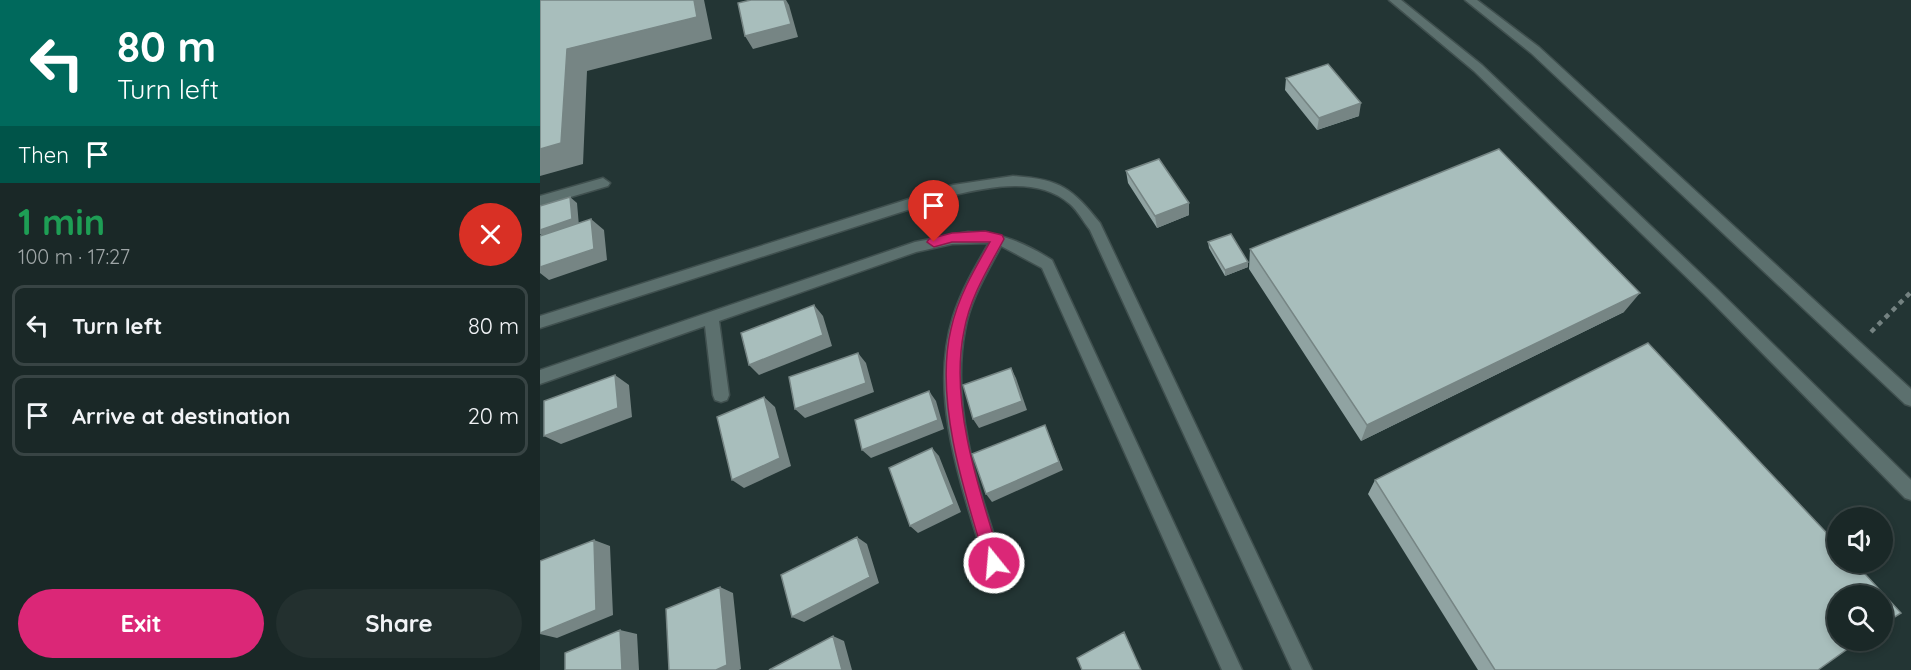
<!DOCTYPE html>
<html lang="en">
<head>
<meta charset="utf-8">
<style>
	:root { --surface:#1a2827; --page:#23302f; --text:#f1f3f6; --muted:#9fa6a7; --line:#384444; --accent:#db2777 }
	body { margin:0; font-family:Quicksand,sans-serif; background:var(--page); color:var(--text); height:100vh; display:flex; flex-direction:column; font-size:22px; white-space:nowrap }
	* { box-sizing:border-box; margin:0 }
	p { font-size:20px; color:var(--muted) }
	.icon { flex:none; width:33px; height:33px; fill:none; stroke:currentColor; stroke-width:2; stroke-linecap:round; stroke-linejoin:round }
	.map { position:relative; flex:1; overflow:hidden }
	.drawer { display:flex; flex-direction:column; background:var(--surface); width:540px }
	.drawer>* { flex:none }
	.top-card { background:#00695c; color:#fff; overflow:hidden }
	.tools { position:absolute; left:1287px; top:507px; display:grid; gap:12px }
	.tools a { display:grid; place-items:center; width:66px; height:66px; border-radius:50%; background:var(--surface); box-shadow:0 3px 9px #0003,0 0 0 2px var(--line); font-size:30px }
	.pin { position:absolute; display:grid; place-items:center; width:51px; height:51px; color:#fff; margin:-62px -26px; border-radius:50% 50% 50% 0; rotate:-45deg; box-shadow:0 0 6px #0007 }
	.pin .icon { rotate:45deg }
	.me { position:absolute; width:66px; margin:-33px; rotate:343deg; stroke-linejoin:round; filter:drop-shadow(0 0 4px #0008) }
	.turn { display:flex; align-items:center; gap:21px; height:126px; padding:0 18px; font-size:27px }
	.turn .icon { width:78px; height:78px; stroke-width:2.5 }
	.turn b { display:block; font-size:42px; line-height:51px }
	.then { display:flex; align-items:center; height:57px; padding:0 18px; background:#0003; gap:12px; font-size:22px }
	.round { display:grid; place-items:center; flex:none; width:63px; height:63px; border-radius:32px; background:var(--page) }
	.headline { display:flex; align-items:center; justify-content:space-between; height:102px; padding:0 18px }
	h1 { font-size:36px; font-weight:800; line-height:45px; color:#1e9e55 }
	.cta { display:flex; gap:12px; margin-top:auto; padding:12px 18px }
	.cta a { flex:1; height:69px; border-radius:36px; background:var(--accent); color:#fff; font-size:24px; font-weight:800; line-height:69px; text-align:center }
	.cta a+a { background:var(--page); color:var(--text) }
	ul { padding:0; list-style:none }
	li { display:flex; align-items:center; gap:18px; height:81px; margin:0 12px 9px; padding:0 6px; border:3px solid var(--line); border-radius:12px }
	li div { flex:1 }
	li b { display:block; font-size:22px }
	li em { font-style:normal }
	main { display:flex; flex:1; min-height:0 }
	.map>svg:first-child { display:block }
</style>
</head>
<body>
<main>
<section class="drawer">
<div class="top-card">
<div class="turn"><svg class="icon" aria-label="left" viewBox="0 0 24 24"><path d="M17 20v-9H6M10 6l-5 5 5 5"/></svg><div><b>80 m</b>Turn left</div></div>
<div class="then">Then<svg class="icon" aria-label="arrive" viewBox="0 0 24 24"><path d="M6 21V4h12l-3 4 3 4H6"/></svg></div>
</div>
<div class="headline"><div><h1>1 min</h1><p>100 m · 17:27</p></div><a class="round" style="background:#d93025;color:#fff"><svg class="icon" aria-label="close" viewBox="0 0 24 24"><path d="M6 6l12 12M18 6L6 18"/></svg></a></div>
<ul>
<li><svg class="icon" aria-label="left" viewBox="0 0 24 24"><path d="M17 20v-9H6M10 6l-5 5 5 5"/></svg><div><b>Turn left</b></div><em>80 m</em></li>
<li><svg class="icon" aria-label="arrive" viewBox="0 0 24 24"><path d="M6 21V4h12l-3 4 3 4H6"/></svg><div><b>Arrive at destination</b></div><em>20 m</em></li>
</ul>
<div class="cta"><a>Exit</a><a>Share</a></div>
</section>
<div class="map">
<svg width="1371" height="670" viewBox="0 0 1371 670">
	<rect width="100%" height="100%" fill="#233534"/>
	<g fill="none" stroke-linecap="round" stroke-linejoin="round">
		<defs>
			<path id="minor" d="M 849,0 L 861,0 L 942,65 L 1177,289 L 1371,480 L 1371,500 L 1365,498 L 1167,297 L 934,71 Z
				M 925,0 L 937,0 L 999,47 L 1371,389 L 1371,406 L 1365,404 L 991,53 Z
				M 473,176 C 520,179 532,188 560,223 L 772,670 L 752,670 L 550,230 C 543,221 538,211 530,204 C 498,176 450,187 414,195 L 0,328 L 0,316 L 413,185 Z
				M 63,178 L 70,183 L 68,186 L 0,206 L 0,196 Z
				M 428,232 C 460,232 485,243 512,260 L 702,670 L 682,670 L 502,268 L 461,246 C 447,273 430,300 425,330 C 410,408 439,489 463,563 L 460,569 L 454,572 L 448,569 L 445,563 C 422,487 388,397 413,317 C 421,291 435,267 449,243 L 412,244 L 376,252 L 179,321 L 189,395 L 187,400 L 181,402 L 175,400 L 173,395 L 165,326 L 0,384 L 0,370 L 375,242 Z"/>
		</defs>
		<use href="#minor" stroke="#40504f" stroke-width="3"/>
		<path stroke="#748281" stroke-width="4.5" stroke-dasharray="5 5" stroke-linecap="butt" d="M 1331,332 L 1371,292"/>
		<use href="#minor" fill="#5c706e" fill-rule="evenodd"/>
	</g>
	<path fill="#90a3a2" d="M 746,78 L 819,116 L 777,130 L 745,90 Z
		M 586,171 L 649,203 L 649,215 L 617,228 L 588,183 Z
		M 668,242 L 708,262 L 708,267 L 685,276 L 669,248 Z
		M 710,249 L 1084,312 L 821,441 L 709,269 Z
		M 835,480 L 1278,670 L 938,670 L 828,494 Z"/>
	<path fill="#768584" d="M 154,0 L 164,0 L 172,39 L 47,71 L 43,164 L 0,176 L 0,149 L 27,49 Z
		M 244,0 L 246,0 L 249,5 L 258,37 L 213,49 L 205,36 Z
		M 821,103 L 819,116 L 777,130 L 779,118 Z
		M 30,197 L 37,203 L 39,226 L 4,237 L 0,234 L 0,230 Z
		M 649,203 L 649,215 L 617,228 L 615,216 Z
		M 51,219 L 64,230 L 67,260 L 9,280 L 0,273 L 0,267 Z
		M 708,262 L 708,267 L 685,276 L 685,270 Z
		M 1100,293 L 1084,312 L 821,441 L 827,425 Z
		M 274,305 L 283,316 L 292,346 L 219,375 L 209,365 Z
		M 318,353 L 326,363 L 334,392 L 265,418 L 255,409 Z
		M 471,368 L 476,378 L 487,410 L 439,428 L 433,419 Z
		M 75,375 L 89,385 L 92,417 L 21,444 L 4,436 Z
		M 389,391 L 396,401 L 404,429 L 331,458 L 322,450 Z
		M 224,397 L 235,407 L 251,466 L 204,488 L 192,480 Z
		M 505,425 L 523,470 L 452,502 L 446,494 Z
		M 392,448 L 399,456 L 421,512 L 378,533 L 370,526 Z
		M 317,537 L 327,544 L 339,583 L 264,622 L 252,617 Z
		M 54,540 L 70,546 L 73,615 L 17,638 L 0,634 Z
		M 180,587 L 193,593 L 201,669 L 199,670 L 176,670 Z
		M 80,630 L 97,634 L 99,670 L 82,670 Z
		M 293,636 L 304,641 L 312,670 L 302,670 Z"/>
	<path fill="#a8bebc" stroke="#768584" stroke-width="1.5" d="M 0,0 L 154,0 L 157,17 L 27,49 L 21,143 L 0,149 Z
		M 211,0 L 244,0 L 251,24 L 205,36 L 198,3 Z
		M 788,64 L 821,103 L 779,118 L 746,78 Z
		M 959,149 L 1100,293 L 827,425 L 710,249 Z
		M 619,159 L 649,203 L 615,216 L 586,171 Z
		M 30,197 L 32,219 L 0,230 L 0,206 Z
		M 51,219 L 54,249 L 0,267 L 0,236 Z
		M 691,234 L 708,262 L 685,270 L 668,242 Z
		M 274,305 L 283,335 L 209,365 L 201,333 Z
		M 1108,343 L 1298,545 L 1298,562 L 1314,562 L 1361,613 L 1342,625 L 1342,596 L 1298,596 L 1298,640 L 1320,640 L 1278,670 L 955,670 L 835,480 Z
		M 318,353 L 326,383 L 255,409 L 249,377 Z
		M 471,368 L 482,401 L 433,419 L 423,385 Z
		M 75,375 L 78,408 L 4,436 L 4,401 Z
		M 389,391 L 398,420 L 322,450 L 315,420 Z
		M 224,397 L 240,458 L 192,480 L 177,417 Z
		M 505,425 L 519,462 L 446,494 L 432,454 Z
		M 392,448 L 414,504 L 370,526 L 349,468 Z
		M 317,537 L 330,577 L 252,617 L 241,575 Z
		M 54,540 L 56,610 L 0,633 L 0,561 Z
		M 180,587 L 187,665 L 176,670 L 129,670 L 126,609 Z
		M 80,630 L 82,670 L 25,670 L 25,653 Z
		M 584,632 L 601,670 L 542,670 L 537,658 Z
		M 293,636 L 302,670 L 229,670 Z"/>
	<path fill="#db2777" stroke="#8e194d" stroke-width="1.5" d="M 445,231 L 462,235 L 464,239 C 448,269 430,297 424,331 C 409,405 440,493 462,563 L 460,569 L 454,571 L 448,569 L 446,563 C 425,495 394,400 411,329 C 418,297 434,270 450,242 L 412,242 L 394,247 L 387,242 L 389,239 L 412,233 Z"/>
</svg>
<div class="tools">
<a><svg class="icon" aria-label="sound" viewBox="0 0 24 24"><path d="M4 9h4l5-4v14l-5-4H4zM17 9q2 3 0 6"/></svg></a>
<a><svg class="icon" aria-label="search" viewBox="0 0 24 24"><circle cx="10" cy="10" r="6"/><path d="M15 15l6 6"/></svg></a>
</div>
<div class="pin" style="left:394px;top:242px;background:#d93025"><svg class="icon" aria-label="arrive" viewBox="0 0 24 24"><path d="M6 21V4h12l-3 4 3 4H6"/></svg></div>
<svg class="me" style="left:454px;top:563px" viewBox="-20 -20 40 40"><circle r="17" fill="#db2777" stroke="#fff" stroke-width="3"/><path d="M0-11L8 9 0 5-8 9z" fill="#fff"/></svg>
</div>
</main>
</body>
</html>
